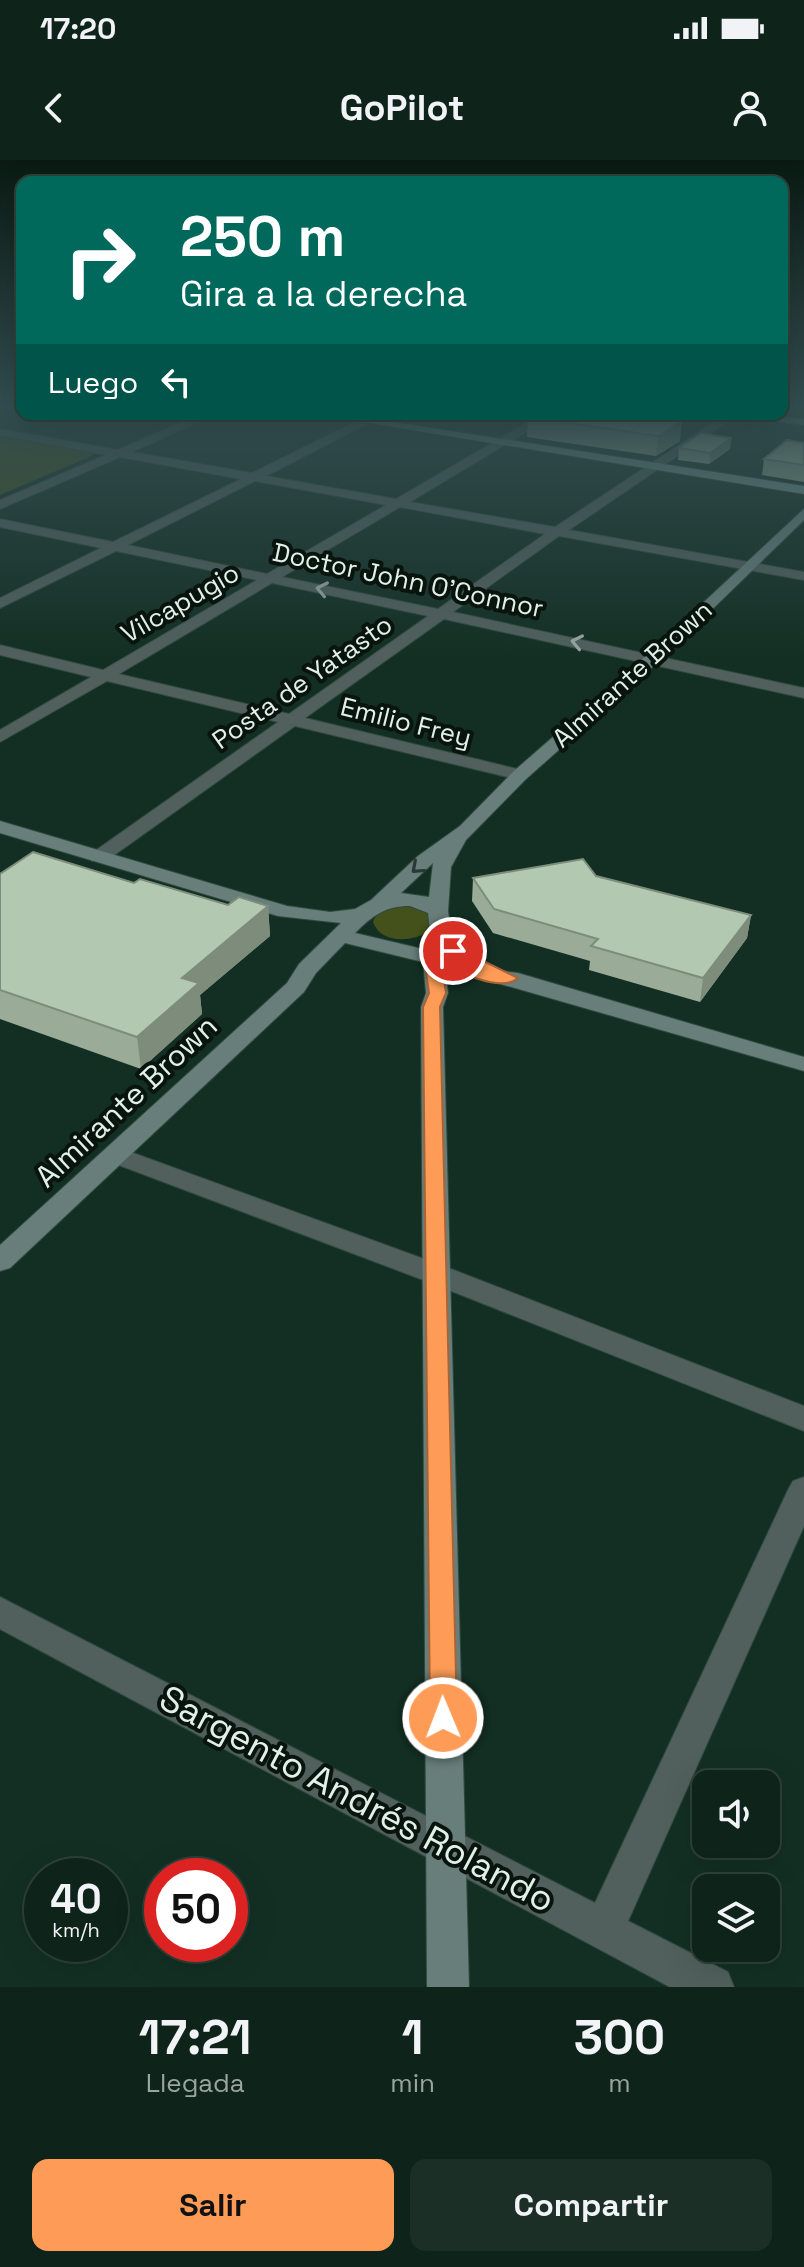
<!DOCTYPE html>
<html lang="es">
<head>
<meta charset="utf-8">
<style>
	:root { --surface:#0e231a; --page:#1c2f27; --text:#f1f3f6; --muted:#9ba4a2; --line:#2e4039; --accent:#fe9c57 }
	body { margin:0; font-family:"Space Grotesk",sans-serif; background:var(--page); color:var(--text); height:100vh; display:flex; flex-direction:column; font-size:30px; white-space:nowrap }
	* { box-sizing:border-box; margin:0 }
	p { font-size:26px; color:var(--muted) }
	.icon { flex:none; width:44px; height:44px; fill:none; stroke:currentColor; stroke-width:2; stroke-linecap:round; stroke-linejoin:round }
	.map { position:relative; height:1827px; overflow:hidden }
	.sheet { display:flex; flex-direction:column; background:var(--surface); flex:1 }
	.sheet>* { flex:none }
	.top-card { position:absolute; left:16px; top:16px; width:772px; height:244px; border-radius:16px; box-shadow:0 8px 32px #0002,0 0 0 2px var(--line); background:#00695c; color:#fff; overflow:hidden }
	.controls { position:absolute; left:692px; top:1610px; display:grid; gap:16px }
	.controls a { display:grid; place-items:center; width:88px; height:88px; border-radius:16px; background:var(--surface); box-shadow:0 8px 32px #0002,0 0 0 2px var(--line); font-size:40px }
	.speed { position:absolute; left:24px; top:1698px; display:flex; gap:16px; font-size:40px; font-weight:700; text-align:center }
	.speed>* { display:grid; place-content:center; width:104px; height:104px; border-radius:50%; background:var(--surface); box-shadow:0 8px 32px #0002,0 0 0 2px var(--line); line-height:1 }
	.speed small { font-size:20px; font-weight:400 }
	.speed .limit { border:12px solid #d22; background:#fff; color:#111 }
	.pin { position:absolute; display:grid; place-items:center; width:68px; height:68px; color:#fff; margin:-34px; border:4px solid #fff; border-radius:50%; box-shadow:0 2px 8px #0007 }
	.me { position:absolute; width:88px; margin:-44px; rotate:359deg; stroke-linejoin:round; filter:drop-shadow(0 0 6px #0008) }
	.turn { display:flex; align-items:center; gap:28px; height:168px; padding:0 32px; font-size:36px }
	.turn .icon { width:104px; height:104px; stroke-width:2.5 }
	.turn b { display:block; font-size:56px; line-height:68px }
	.then { display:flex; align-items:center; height:76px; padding:0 32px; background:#0003; gap:16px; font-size:30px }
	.eta { display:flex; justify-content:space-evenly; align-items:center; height:136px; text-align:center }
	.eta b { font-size:48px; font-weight:600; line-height:56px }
	.action { display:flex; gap:16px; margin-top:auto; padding:16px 32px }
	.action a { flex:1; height:92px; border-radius:16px; background:var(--accent); color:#111; font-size:32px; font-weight:600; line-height:92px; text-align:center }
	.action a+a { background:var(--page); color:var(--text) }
	.status { display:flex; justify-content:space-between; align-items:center; height:56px; padding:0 40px; background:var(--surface); direction:ltr }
	.status svg { height:22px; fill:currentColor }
	header { display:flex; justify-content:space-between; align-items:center; height:104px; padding:0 32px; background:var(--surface); font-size:36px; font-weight:600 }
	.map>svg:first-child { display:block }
</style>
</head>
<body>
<div class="status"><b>17:20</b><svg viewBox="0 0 49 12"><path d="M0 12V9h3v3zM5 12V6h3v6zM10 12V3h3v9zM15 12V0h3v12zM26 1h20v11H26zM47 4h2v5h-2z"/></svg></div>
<header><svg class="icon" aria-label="back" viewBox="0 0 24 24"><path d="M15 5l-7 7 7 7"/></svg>GoPilot<svg class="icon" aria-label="person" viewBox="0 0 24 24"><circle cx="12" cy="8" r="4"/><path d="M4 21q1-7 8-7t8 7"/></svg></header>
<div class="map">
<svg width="804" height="1827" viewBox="0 0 804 1827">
	<rect width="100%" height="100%" fill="#132f23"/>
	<path fill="#45511a" d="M 0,276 L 98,293 L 0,335 Z
		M 408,746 L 430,754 L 431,769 L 428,772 C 411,782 381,784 373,762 C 378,748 395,747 408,746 Z"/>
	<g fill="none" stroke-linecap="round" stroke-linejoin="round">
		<defs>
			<path id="street" d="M 201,254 L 216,254 L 132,292 L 252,313 L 371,254 L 386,254 L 266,316 L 396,339 L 542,254 L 556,254 L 410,342 L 555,367 L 726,254 L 739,254 L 569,370 L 804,412 L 804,420 L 559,376 L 453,452 L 804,528 L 804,538 L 444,459 L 305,558 L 526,611 L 529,615 L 526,619 L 520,620 L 295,566 L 106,701 L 92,701 L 89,697 L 92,693 L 278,562 L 107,521 L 0,582 L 0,570 L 91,517 L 0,495 L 0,485 L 103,510 L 257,420 L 116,391 L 0,448 L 0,438 L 101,388 L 0,367 L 0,359 L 113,382 L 241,319 L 120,297 L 0,349 L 0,340 L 106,295 L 0,275 L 0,269 L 118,290 ZM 255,321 L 386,345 L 267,414 L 128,385 ZM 400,347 L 545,374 L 438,449 L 282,417 ZM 272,423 L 428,456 L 289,554 L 119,514 Z
				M 117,987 L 446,1107 L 804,1246 L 804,1271 L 426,1121 L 108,1001 L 104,995 L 108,989 Z
				M 804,1317 L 804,1366 L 628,1761 L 728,1812 L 734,1827 L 670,1827 L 0,1469 L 0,1437 L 595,1743 L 788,1330 L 793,1321 Z"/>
			<path id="secondary" d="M 804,349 L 804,360 L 659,501 L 526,619 L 466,680 L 451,707 L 448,751 L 451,771 L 447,794 L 492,810 L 518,813 L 804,897 L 804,911 L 445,808 L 448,833 L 443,847 L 469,1827 L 427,1827 L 421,847 L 426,833 L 423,802 L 345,783 L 316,813 L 304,832 L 10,1108 L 0,1111 L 0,1085 L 287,823 L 299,804 L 341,763 L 278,756 L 0,673 L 0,661 L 287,746 L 330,752 L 355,749 L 371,740 L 418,696 L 460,666 L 514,611 L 647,495 ZM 433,703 L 429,737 L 401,733 L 432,704 ZM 410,746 L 428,753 L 430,771 L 427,790 L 355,773 C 372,756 385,746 410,746 Z"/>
			<path id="primary" d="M 315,254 L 342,254 L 804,326 L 804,334 Z
				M 744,254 L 804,259 L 804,265 L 750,257 Z"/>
		</defs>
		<use href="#street" stroke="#304a3f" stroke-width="2"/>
		<use href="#secondary" stroke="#304a3f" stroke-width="2"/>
		<use href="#primary" stroke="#304a3f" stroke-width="2"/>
		<use href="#street" fill="#51605d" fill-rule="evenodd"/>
		<use href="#secondary" fill="#677e7b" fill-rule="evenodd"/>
		<use href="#primary" fill="#789692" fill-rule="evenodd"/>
	</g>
	<path fill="#9aac97" d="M 638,254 L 680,281 L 656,296 L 527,277 L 528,257 Z
		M 731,278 L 730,289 L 709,304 L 678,300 L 679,288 Z
		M 804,283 L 804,322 L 762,315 L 764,299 Z
		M 0,714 L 134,723 L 228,745 L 268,746 L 270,776 L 200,835 L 202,854 L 141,909 L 0,859 Z
		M 596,716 L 751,755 L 747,778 L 700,842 L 589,810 L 590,801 L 493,773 L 472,741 L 473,718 Z"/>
	<path fill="#7d8c7b" d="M 682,261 L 680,281 L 656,296 L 658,276 Z
		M 731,278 L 730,289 L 709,304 L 710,293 Z
		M 268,746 L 270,776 L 200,835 L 202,854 L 141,909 L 137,877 L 182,818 Z
		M 751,755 L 747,778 L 700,842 L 703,818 Z"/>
	<path fill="#b3c8b0" stroke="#7d8c7b" stroke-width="2" d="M 534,254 L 638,254 L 682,261 L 658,276 L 528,257 Z
		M 701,273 L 731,278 L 710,293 L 679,288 Z
		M 787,280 L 804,283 L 804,305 L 764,299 Z
		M 33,692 L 134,723 L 140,719 L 228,745 L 239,737 L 268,746 L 182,818 L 199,823 L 137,877 L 0,830 L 0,714 Z
		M 583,699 L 596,716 L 751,755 L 703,818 L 591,786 L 598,779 L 494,749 L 473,718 Z"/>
	<defs><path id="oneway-chevron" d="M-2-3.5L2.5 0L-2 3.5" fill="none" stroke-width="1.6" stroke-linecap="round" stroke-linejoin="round" transform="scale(2)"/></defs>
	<g stroke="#99a8a3">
		<use href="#oneway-chevron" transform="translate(322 429) rotate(-168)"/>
		<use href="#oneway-chevron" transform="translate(577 482) rotate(-168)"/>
	</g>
	<use stroke="#2a3935" href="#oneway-chevron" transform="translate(417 708) rotate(138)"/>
	<linearGradient id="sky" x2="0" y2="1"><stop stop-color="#0a1a13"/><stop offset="0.49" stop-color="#334d50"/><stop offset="1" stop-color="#334d50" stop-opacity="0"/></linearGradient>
	<rect width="804" height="501" fill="url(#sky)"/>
	<path fill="#fe9c57" stroke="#a56539" stroke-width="2" d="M 453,786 L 518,818 C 502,833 461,812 442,806 L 446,833 L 440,847 L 457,1558 L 453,1567 L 443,1570 L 434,1567 L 430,1558 L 423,847 L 429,833 L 424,798 L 433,793 L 461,801 L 445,791 Z"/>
	<g text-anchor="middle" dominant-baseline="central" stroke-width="8" stroke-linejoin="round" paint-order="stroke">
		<g font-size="26" fill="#e1f1e9" stroke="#09140f">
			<text transform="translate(408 420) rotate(12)">Doctor John O'Connor</text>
			<text transform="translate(180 443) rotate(-30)">Vilcapugio</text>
			<text transform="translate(632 514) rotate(-42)">Almirante Brown</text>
			<text transform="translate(302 522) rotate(-35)">Posta de Yatasto</text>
			<text transform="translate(406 562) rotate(14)">Emilio Frey</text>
		</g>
		<g font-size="30" fill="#e1f1e9" stroke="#09140f">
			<text transform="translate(126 941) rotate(-43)">Almirante Brown</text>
		</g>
		<g font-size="36" fill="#e1f1e9" stroke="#09140f">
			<text transform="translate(357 1639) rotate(28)">Sargento Andrés Rolando</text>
		</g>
	</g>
</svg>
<div class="controls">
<a><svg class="icon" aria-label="sound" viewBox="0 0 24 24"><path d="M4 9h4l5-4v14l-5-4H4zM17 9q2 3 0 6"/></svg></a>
<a><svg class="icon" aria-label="layers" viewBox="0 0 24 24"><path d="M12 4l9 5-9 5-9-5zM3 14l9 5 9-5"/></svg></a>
</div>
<div class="speed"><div>40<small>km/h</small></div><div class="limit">50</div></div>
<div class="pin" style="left:453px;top:791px;background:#d93025"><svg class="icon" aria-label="arrive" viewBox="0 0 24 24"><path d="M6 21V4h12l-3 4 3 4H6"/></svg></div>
<svg class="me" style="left:443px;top:1558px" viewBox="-20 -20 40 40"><circle r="17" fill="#fe9c57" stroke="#fff" stroke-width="3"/><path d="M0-11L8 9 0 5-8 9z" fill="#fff"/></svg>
<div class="top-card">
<div class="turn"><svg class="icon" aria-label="right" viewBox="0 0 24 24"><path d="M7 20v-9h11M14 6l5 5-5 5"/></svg><div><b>250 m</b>Gira a la derecha</div></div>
<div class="then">Luego<svg class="icon" aria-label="left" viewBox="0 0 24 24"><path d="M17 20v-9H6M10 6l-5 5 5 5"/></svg></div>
</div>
</div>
<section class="sheet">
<div class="eta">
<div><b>17:21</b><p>Llegada</p></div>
<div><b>1</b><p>min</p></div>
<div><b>300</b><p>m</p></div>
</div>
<div class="action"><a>Salir</a><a>Compartir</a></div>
</section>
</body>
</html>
